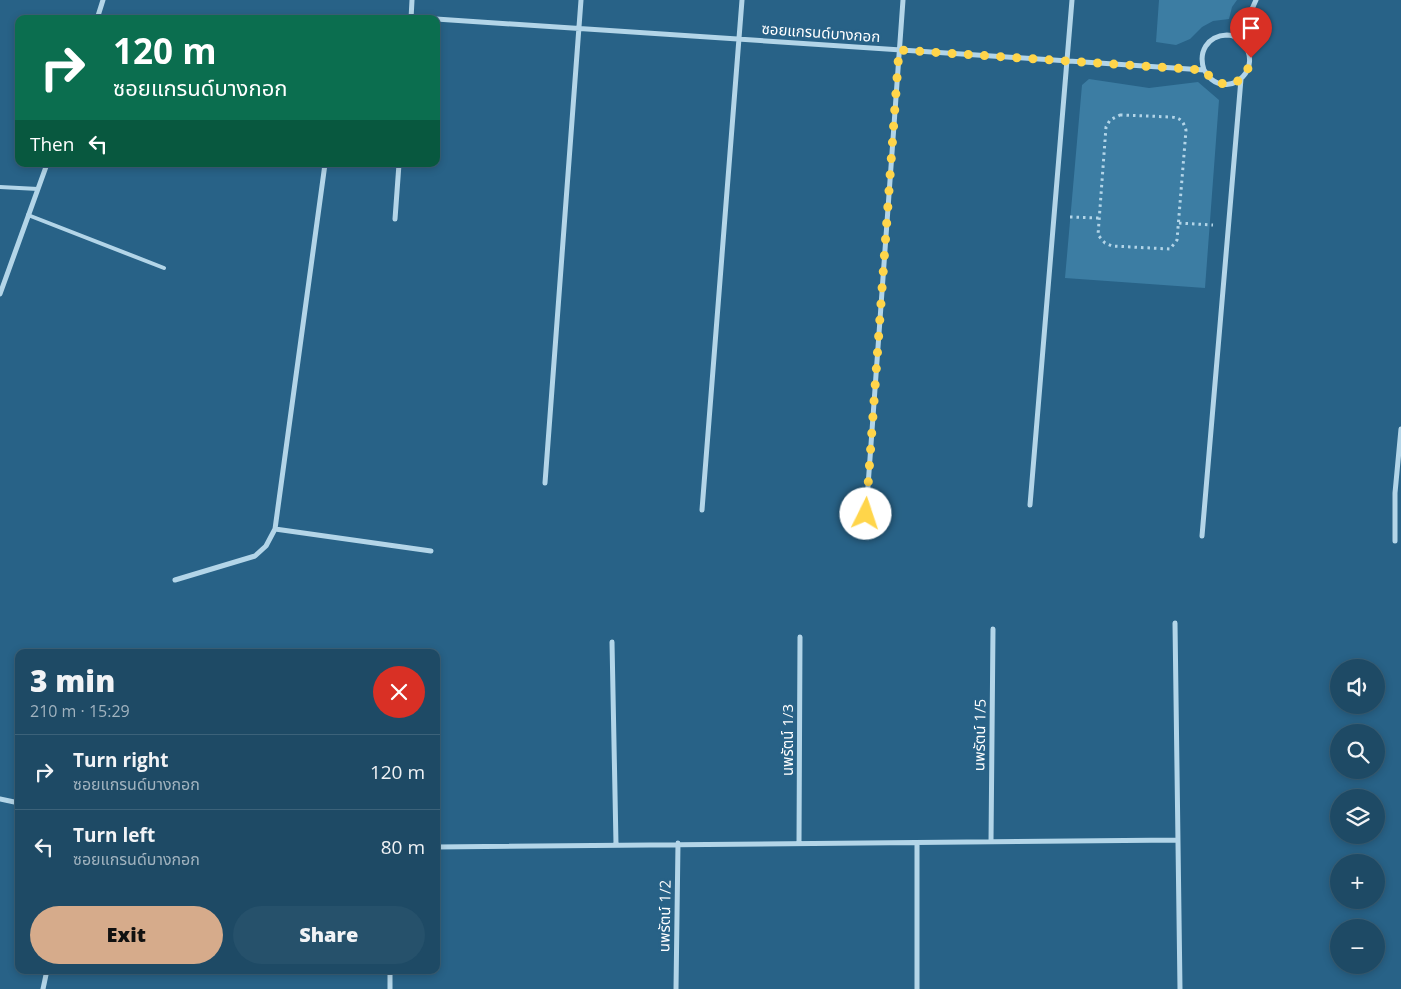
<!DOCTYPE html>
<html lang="en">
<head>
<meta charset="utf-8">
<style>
	:root { --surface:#1e4a65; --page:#26516b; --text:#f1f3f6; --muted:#a1b3bf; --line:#3c6279; --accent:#d6ab8b }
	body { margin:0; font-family:"Open Sans","Noto Sans Thai",sans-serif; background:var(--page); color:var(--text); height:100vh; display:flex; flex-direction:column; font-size:19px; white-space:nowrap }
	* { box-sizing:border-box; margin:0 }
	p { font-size:16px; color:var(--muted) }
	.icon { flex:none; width:28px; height:28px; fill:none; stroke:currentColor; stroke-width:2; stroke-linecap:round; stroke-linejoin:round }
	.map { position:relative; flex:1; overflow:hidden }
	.sheet { position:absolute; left:15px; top:649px; width:425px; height:325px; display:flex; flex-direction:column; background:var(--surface); border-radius:10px; box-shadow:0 2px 8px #0003,0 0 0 1px var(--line) }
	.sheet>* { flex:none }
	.hud { position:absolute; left:15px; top:15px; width:425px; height:152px; border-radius:10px; box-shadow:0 2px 8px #0003,0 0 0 1px var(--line); background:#0b6e4f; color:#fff; overflow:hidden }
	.fabs { position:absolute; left:1330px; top:659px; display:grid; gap:10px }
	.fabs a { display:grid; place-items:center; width:55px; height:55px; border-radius:50%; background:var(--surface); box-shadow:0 2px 8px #0003,0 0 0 1px var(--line); font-size:25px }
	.pin { position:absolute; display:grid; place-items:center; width:42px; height:42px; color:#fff; margin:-51px -21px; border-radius:50% 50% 50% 0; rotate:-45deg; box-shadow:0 0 5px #0007 }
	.pin .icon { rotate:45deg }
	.me { position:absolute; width:55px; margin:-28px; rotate:4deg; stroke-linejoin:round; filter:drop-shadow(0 0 4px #0008) }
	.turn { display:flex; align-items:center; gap:18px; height:105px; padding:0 15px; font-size:22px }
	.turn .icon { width:65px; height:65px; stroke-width:2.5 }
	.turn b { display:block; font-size:35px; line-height:42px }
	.then { display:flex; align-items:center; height:48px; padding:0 15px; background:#0003; gap:10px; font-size:19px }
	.round { display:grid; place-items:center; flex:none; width:52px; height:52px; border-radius:26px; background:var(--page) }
	.head { display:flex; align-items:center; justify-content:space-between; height:85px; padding:0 15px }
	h1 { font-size:30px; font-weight:800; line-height:38px }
	.primary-button { display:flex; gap:10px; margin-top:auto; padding:10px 15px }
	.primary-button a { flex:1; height:58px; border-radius:30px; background:var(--accent); color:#111; font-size:20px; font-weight:800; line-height:58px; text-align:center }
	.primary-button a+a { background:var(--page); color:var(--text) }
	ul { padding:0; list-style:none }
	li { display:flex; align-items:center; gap:15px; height:75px; padding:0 15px; border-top:1px solid var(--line) }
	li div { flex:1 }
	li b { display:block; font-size:19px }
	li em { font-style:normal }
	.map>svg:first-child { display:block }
</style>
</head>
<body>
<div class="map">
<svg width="1401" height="989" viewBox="0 0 1401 989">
	<rect width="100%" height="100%" fill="#286287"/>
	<path fill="#3c7da3" d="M 1159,0 L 1237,0 L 1232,7 L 1229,19 L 1213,21 L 1202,27 L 1190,39 L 1176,45 L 1156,42 Z
		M 1089,79 L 1149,88 L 1198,82 L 1219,100 L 1205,288 L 1065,278 L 1082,85 Z"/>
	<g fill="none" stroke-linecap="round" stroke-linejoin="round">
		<path stroke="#b3d5e8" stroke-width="3" stroke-dasharray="2.5 4" stroke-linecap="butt" d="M 1120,115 L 1171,117 C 1181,118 1183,121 1186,130 L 1177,240 L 1170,249 L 1112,246 L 1105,243 L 1098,235 L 1106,127 L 1110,120 Z
			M 1070,217 L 1099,218
			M 1179,223 L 1213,225"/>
		<path stroke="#b3d5e8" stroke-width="4" d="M 0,187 L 38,189
			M 28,215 L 164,268"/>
		<path stroke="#b3d5e8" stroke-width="5" d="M 411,18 L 429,19
			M 97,19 L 103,0
			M 411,19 L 412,0
			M 436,19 L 1204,70 C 1206,72 1208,77 1211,79 C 1233,97 1263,67 1243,43 C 1239,38 1233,35 1227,35 C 1207,36 1198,52 1204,70
			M 1239,38 L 1256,0
			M 395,219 L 399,164
			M 0,294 L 47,164
			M 545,483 L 581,0
			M 1030,505 L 1072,0
			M 702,510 L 742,0
			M 866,514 L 903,0
			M 275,529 L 431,551
			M 1202,536 L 1241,79
			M 1395,541 L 1395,493 L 1401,429
			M 175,580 L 255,556 L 266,546 L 275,529 L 325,164
			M 1175,623 L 1180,989
			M 612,642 L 616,844
			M 0,799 L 19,803
			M 991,842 L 993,629
			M 799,843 L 800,637
			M 436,847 L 1178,840
			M 43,989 L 47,970
			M 390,989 L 390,970
			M 676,989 L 678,843
			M 917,989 L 917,843"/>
	</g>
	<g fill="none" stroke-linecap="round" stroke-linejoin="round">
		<path stroke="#ffd54a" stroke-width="9" stroke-dasharray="0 16.2" d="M 866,514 L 899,50 L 1204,70 C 1221,93 1246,87 1251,58"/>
	</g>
	<g text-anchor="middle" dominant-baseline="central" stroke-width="5" stroke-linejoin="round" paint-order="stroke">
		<g font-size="15" fill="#fff" stroke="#286287">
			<text transform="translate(821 32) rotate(4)">ซอยแกรนด์บางกอก</text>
			<text transform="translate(979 735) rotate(-89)">นพรัตน์ 1/5</text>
			<text transform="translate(787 740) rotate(-90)">นพรัตน์ 1/3</text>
			<text transform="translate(664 916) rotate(-89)">นพรัตน์ 1/2</text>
		</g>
	</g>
</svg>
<div class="fabs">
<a><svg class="icon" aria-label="sound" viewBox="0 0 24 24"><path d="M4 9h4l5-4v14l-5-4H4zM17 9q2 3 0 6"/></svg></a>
<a><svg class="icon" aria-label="search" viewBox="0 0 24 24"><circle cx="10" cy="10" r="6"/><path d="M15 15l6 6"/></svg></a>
<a><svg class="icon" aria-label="layers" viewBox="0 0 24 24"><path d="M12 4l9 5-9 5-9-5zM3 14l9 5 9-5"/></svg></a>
<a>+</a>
<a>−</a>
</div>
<div class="pin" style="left:1251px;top:58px;background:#d93025"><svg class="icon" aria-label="arrive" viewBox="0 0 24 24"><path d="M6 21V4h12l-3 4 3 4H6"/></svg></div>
<svg class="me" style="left:866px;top:514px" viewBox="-20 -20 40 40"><circle r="19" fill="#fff"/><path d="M0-13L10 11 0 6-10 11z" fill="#ffd54a"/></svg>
<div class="hud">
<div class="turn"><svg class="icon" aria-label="right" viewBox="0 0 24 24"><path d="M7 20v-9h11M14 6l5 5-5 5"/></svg><div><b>120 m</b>ซอยแกรนด์บางกอก</div></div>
<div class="then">Then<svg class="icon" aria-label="left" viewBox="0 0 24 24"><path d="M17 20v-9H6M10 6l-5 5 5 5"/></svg></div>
</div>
<section class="sheet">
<div class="head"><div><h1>3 min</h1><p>210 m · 15:29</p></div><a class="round" style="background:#d93025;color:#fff"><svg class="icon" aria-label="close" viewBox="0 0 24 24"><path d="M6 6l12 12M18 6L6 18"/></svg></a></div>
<ul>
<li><svg class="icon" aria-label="right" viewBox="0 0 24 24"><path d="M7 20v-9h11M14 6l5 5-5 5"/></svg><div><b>Turn right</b><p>ซอยแกรนด์บางกอก</p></div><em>120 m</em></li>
<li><svg class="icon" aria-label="left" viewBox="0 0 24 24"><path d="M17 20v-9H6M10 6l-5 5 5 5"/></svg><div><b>Turn left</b><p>ซอยแกรนด์บางกอก</p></div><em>80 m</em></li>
</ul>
<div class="primary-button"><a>Exit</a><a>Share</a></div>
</section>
</div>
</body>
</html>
